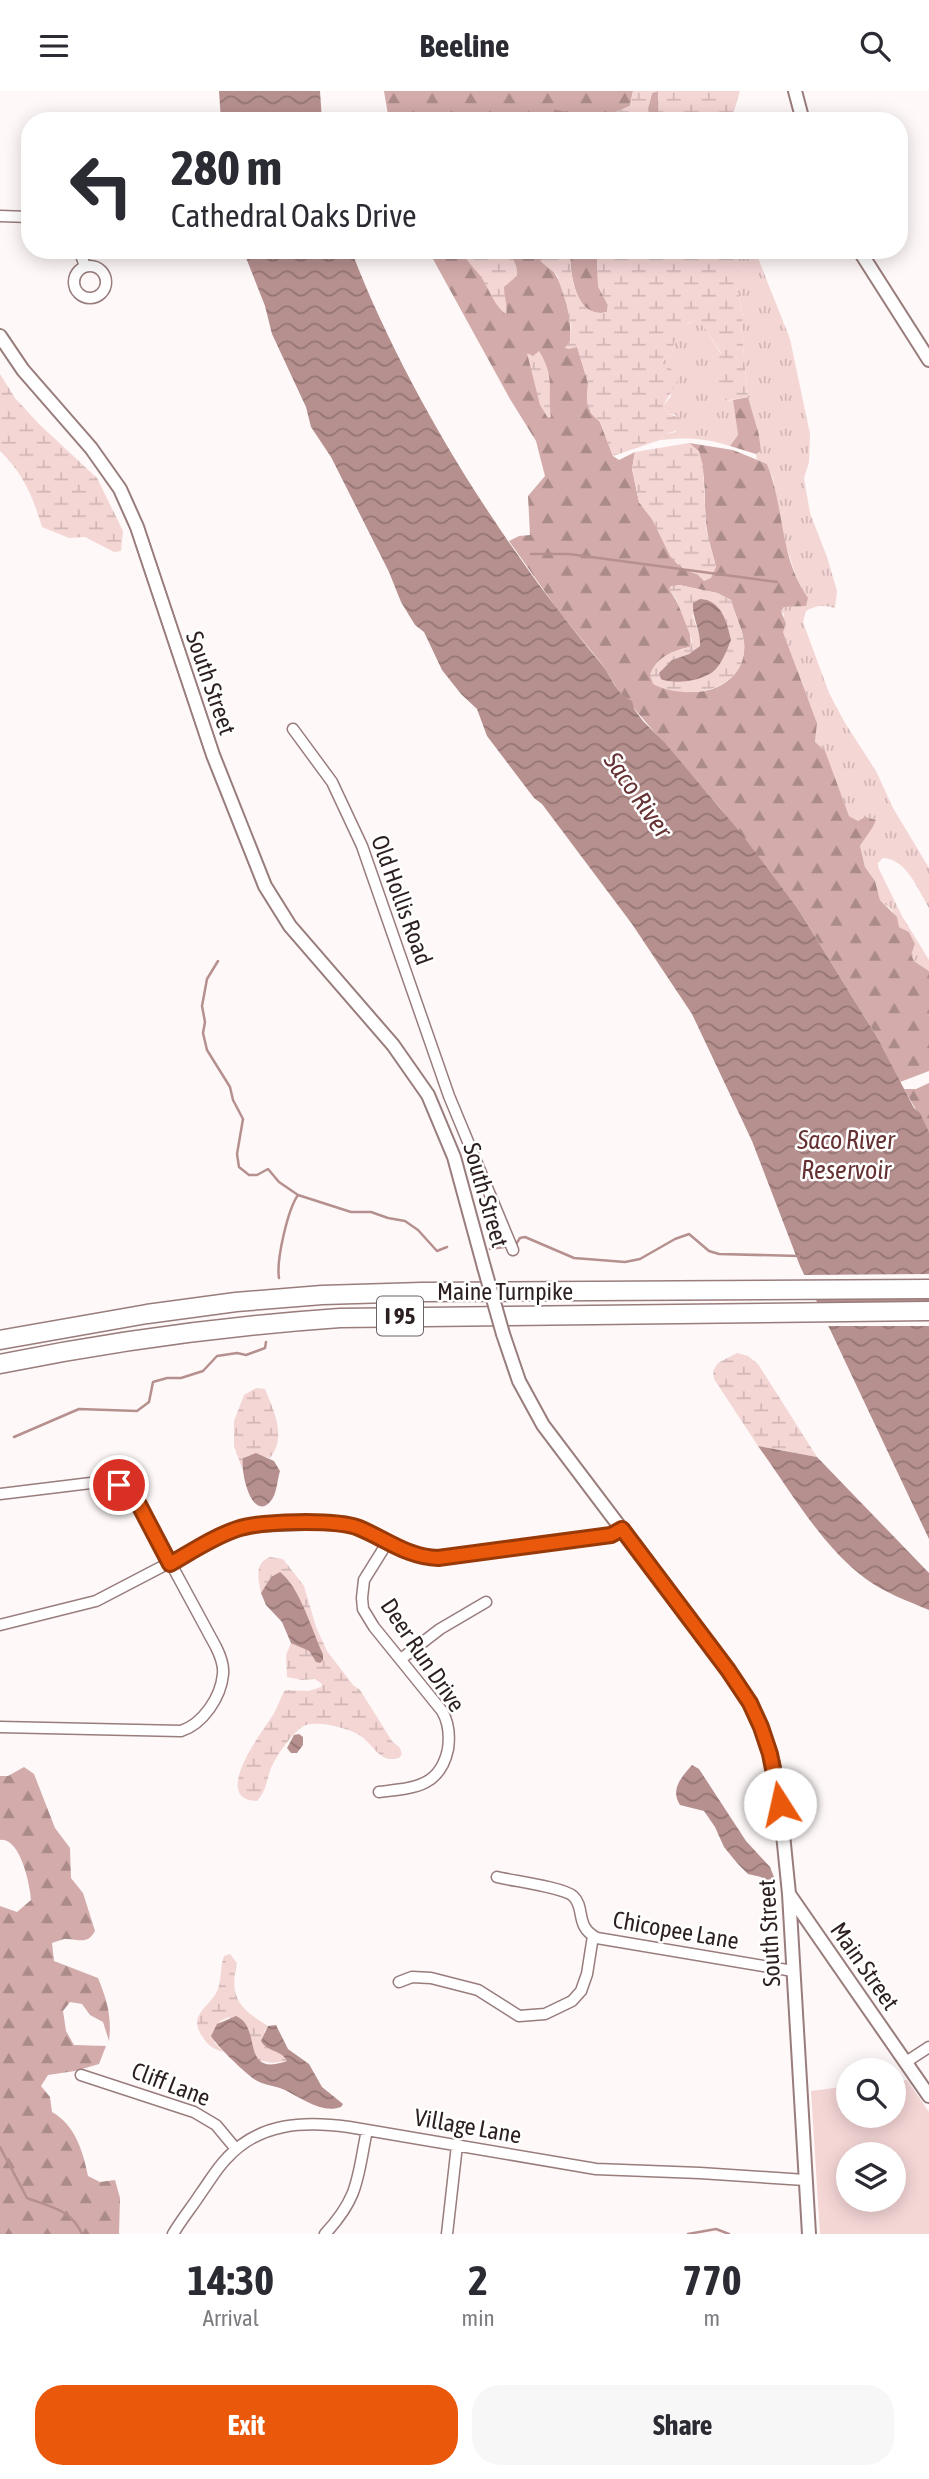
<!DOCTYPE html>
<html lang="en">
<head>
<meta charset="utf-8">
<style>
	:root { --surface:#fff; --page:#f7f7f7; --text:#2b2b33; --muted:#7c7c81; --accent:#ea580c }
	body { margin:0; font-family:"Asap Condensed",sans-serif; background:var(--page); color:var(--text); height:100vh; display:flex; flex-direction:column; font-size:26px; white-space:nowrap }
	* { box-sizing:border-box; margin:0 }
	p { font-size:23px; color:var(--muted) }
	.icon { flex:none; width:38px; height:38px; fill:none; stroke:currentColor; stroke-width:2; stroke-linecap:round; stroke-linejoin:round }
	.map { position:relative; height:2143px; overflow:hidden }
	.drawer { display:flex; flex-direction:column; background:var(--surface); flex:1 }
	.drawer>* { flex:none }
	.banner { position:absolute; left:21px; top:21px; width:887px; height:147px; border-radius:28px; box-shadow:0 4px 18px #0003; background:#fff; color:var(--text); overflow:hidden }
	.controls { position:absolute; left:836px; top:1967px; display:grid; gap:14px }
	.controls a { display:grid; place-items:center; width:70px; height:70px; border-radius:50%; background:var(--surface); box-shadow:0 4px 18px #0003; font-size:35px }
	.pin { position:absolute; display:grid; place-items:center; width:60px; height:60px; color:#fff; margin:-30px; border:4px solid #fff; border-radius:50%; box-shadow:0 2px 7px #0007 }
	.me { position:absolute; width:77px; margin:-38px; rotate:350deg; stroke-linejoin:round; filter:drop-shadow(0 0 5px #0008) }
	.turn { display:flex; align-items:center; gap:24px; height:147px; padding:0 35px; font-size:32px }
	.turn .icon { width:91px; height:91px; stroke-width:2.5 }
	.turn b { display:block; font-size:49px; line-height:60px }
	.eta { display:flex; justify-content:space-evenly; align-items:center; height:119px; text-align:center }
	.eta b { font-size:42px; font-weight:700; line-height:49px }
	.button { display:flex; gap:14px; margin-top:auto; padding:14px 35px }
	.button a { flex:1; height:80px; border-radius:28px; background:var(--accent); color:#fff; font-size:28px; font-weight:700; line-height:80px; text-align:center }
	.button a+a { background:var(--page); color:var(--text) }
	header { display:flex; justify-content:space-between; align-items:center; height:91px; padding:0 35px; background:var(--surface); font-size:32px; font-weight:700 }
	.map>svg:first-child { display:block }
</style>
</head>
<body>
<header><svg class="icon" aria-label="menu" viewBox="0 0 24 24"><path d="M4 6h16M4 12h16M4 18h16"/></svg>Beeline<svg class="icon" aria-label="search" viewBox="0 0 24 24"><circle cx="10" cy="10" r="6"/><path d="M15 15l6 6"/></svg></header>
<div class="map">
<svg width="929" height="2143" viewBox="0 0 929 2143">
	<defs>
		<pattern id="grass-tufts" width="24" height="20" patternUnits="userSpaceOnUse" patternTransform="scale(1.75)"><rect width="24" height="20" fill="#f4d6d5"/><path d="M3 7l-1-3M5 7V3M7 7l1-3M15 17l-1-3M17 17v-4M19 17l1-3" fill="none" stroke="#d1b7b6"/></pattern>
		<pattern id="forest-firs" width="22" height="20" patternUnits="userSpaceOnUse" patternTransform="scale(1.75)"><rect width="22" height="20" fill="#d2abaa"/><path d="M5 1l3.5 6h-7zM16 11l3.5 6h-7z" fill="#ab8b8a"/></pattern>
		<pattern id="wetland-marsh" width="20" height="14" patternUnits="userSpaceOnUse" patternTransform="scale(1.75)"><rect width="20" height="14" fill="#f4d6d5"/><path d="M1 5h8M5 5V1M11 12h8M15 12V8" fill="none" stroke="#d1b7b6"/></pattern>
		<pattern id="water-waves" width="16" height="10" patternUnits="userSpaceOnUse" patternTransform="scale(1.75)"><rect width="16" height="10" fill="#b6908f"/><path d="M0 5q4-4 8 0t8 0" fill="none" stroke="#947574"/></pattern>
	</defs>
	<rect width="100%" height="100%" fill="#fef8f8"/>
	<path fill="url(#grass-tufts)" d="M 756,162 L 790,248 L 810,343 L 809,371 L 804,387 L 810,422 L 827,466 L 837,500 L 835,517 C 824,514 816,514 806,520 L 803,531 L 829,602 L 845,632 L 876,680 L 893,717 L 929,777 L 929,817 C 918,799 907,768 883,767 L 878,772 L 878,776 L 902,825 L 929,869 L 929,880 L 914,870 L 910,864 L 915,853 L 909,841 L 899,836 L 892,819 L 880,809 L 875,790 L 865,776 L 860,755 L 876,729 L 865,727 L 858,730 L 849,725 L 835,690 L 815,651 L 817,632 L 783,541 L 784,523 L 781,521 L 784,516 L 806,515 L 783,446 L 773,388 L 767,373 L 757,369 L 756,363 L 761,360 L 759,344 L 748,306 L 741,235 L 743,227 L 737,195 L 737,165 Z
		M 695,230 L 704,235 L 721,263 C 712,278 714,296 724,310 L 733,309 L 738,344 L 730,355 C 706,347 686,346 660,349 L 665,343 L 676,341 L 676,324 L 668,323 L 663,315 L 671,305 L 662,272 L 665,266 L 672,264 C 674,250 680,233 695,230 Z"/>
	<path fill="url(#forest-firs)" fill-rule="evenodd" d="M 384,0 L 633,0 L 630,15 L 616,21 L 611,26 L 615,30 L 389,30 Z
		M 658,0 L 659,25 L 656,29 L 649,30 L 648,17 L 652,2 Z
		M 428,159 L 556,159 L 551,177 C 565,195 572,227 570,249 L 577,255 L 588,292 L 587,311 L 591,322 L 600,331 L 613,365 L 619,369 L 635,361 L 632,378 L 639,411 L 652,428 L 683,478 L 697,483 L 716,476 C 713,464 709,452 707,439 C 702,412 711,371 689,352 L 733,359 L 767,373 C 785,417 779,466 808,507 L 806,515 L 784,516 L 781,520 L 786,533 L 783,541 L 817,632 L 815,651 L 825,660 L 849,725 L 858,730 L 865,726 L 876,729 C 872,739 866,745 860,755 L 865,776 L 875,790 L 880,809 L 897,826 L 899,836 L 909,841 L 915,853 L 911,864 L 914,870 L 929,880 L 929,980 L 900,991 L 877,946 L 798,818 L 720,717 L 618,599 L 602,573 L 560,522 L 509,450 L 519,445 L 530,444 L 528,405 L 545,385 L 536,350 L 510,308 ZM 679,494 L 717,502 L 731,509 C 734,522 743,539 744,551 C 747,583 720,602 691,601 C 679,600 662,589 650,584 C 657,566 672,560 690,556 C 694,539 678,512 669,498 Z
		M 570,159 L 597,159 L 598,195 L 608,214 L 607,221 C 575,229 570,182 570,159 Z
		M 748,306 L 759,344 L 761,360 L 756,363 L 730,355 L 738,344 L 733,309 Z
		M 929,992 L 929,1041 L 904,998 L 916,998 Z
		M 24,1676 L 34,1683 L 55,1737 L 70,1757 L 71,1787 L 83,1802 L 95,1840 C 87,1855 78,1847 64,1848 C 60,1849 56,1851 52,1852 L 54,1870 L 98,1887 C 107,1909 112,1926 109,1950 L 103,1931 L 90,1924 L 82,1913 L 70,1911 L 63,1920 L 66,1940 L 74,1954 L 106,1955 L 99,1973 L 75,1980 L 48,1984 L 41,1995 L 50,2006 L 52,2021 C 75,2034 83,2060 88,2085 L 100,2091 L 115,2089 L 120,2107 L 119,2143 L 0,2143 L 0,1815 L 17,1821 L 31,1809 C 30,1793 20,1746 0,1749 L 0,1685 L 8,1685 Z"/>
	<path fill="url(#wetland-marsh)" fill-rule="evenodd" d="M 633,0 L 740,0 L 731,30 L 651,30 L 656,29 L 659,25 L 658,0 L 652,2 L 648,17 L 649,30 L 615,30 L 610,26 L 616,21 L 630,15 Z
		M 462,159 L 506,159 C 513,167 518,174 517,185 L 504,196 C 504,206 508,214 506,223 C 492,213 489,195 478,182 C 471,174 466,169 462,159 Z
		M 556,159 L 570,159 C 570,181 575,229 607,221 L 608,214 L 598,195 L 597,159 L 604,159 L 608,164 L 613,162 L 613,159 L 737,159 L 737,195 L 743,227 L 741,235 L 748,306 L 724,310 C 713,296 712,278 721,262 L 704,235 L 695,230 L 688,232 L 674,252 L 672,264 L 665,266 L 662,272 L 674,280 L 678,289 L 663,315 L 668,323 L 685,328 L 686,337 L 665,343 L 660,349 L 613,365 L 600,331 L 591,322 L 587,311 L 588,292 L 577,256 L 569,258 L 565,257 L 570,249 L 571,236 L 567,215 L 557,184 L 540,170 L 553,164 Z
		M 539,260 C 556,287 547,299 551,326 L 548,327 L 540,314 L 527,262 L 533,265 Z
		M 0,283 L 15,307 L 39,333 L 97,387 L 123,440 L 121,460 L 114,461 L 85,446 L 69,447 L 42,436 C 33,406 23,382 0,360 Z
		M 689,352 L 699,360 L 703,375 L 706,437 L 716,476 L 711,487 L 704,490 L 697,483 L 678,474 L 670,465 L 652,428 L 639,411 L 632,378 L 635,361 Z
		M 679,494 L 717,502 L 731,509 C 734,522 743,539 744,551 C 749,600 687,611 653,593 L 650,584 C 657,566 672,560 690,556 L 692,549 L 676,508 L 669,498 L 671,495 ZM 692,523 L 731,549 L 714,580 L 672,569 L 689,563 L 700,555 L 700,545 Z
		M 737,1262 L 748,1265 L 758,1273 L 817,1366 L 758,1355 L 714,1288 L 713,1280 L 718,1272 Z
		M 256,1297 L 265,1298 C 274,1321 287,1345 270,1367 C 260,1365 252,1361 243,1367 L 242,1377 L 234,1355 L 234,1330 L 244,1304 Z
		M 270,1466 L 283,1468 L 304,1495 L 316,1536 L 327,1560 L 353,1594 L 360,1599 L 392,1650 L 400,1657 L 402,1663 L 399,1667 C 379,1673 374,1653 359,1644 C 348,1637 313,1628 302,1636 C 290,1645 275,1666 270,1680 C 266,1692 266,1700 257,1710 C 209,1709 264,1638 273,1624 C 278,1616 280,1607 285,1599 L 309,1600 L 321,1596 L 322,1593 L 315,1588 L 302,1589 L 287,1586 L 286,1564 L 291,1552 L 309,1560 L 314,1568 L 323,1563 L 295,1501 L 283,1483 L 271,1486 L 261,1502 C 258,1488 254,1472 270,1466 Z
		M 230,1863 L 237,1872 C 229,1907 239,1917 268,1935 L 264,1941 L 278,1961 L 287,1967 L 287,1970 L 272,1972 L 258,1969 L 229,1926 L 220,1930 L 214,1951 L 224,1961 C 212,1958 208,1954 202,1945 C 187,1923 211,1916 218,1898 C 222,1887 220,1875 224,1865 Z"/>
	<path fill="#f4d6d5" fill-rule="evenodd" d="M 907,1989 L 929,2021 L 929,2143 L 820,2143 L 811,2000 L 849,1995 L 849,2025 L 894,2025 L 894,1990 ZM 849,2063 L 894,2063 L 894,2109 L 849,2109 Z"/>
	<path fill="url(#water-waves)" d="M 219,0 L 320,0 L 322,30 L 221,30 Z
		M 243,159 L 351,159 C 406,302 501,453 599,570 C 611,583 615,603 632,610 L 634,618 L 643,630 L 665,652 L 740,741 L 798,818 L 877,946 L 914,1017 L 920,1022 L 929,1041 L 929,1448 L 800,1175 L 752,1050 L 692,923 L 632,833 L 542,713 L 534,707 L 487,645 L 477,618 L 461,603 L 442,579 L 424,541 L 415,534 L 401,511 L 389,481 L 331,366 L 311,336 L 306,316 L 272,243 L 265,215 Z
		M 700,508 C 722,509 727,532 731,549 C 727,559 722,572 715,579 C 703,590 675,594 661,588 L 659,582 L 672,569 L 689,563 L 700,555 C 701,539 692,528 693,512 Z
		M 758,1355 L 817,1366 L 929,1482 L 929,1519 C 908,1510 885,1502 866,1488 C 822,1456 790,1399 758,1355 Z
		M 256,1362 L 274,1370 L 280,1380 C 277,1389 277,1404 270,1411 C 251,1431 240,1378 243,1367 Z
		M 280,1481 C 300,1496 312,1540 323,1563 L 323,1569 L 320,1572 L 316,1571 L 309,1560 L 291,1552 L 282,1531 L 266,1514 L 261,1502 L 271,1486 Z
		M 299,1643 L 303,1646 L 303,1654 L 297,1662 L 291,1662 L 287,1657 L 294,1644 Z
		M 692,1674 L 699,1678 L 746,1750 L 770,1776 L 776,1791 L 775,1797 L 770,1796 L 761,1786 L 748,1783 L 737,1772 L 724,1756 L 715,1736 L 704,1720 L 680,1714 C 670,1698 681,1687 692,1674 Z
		M 236,1925 C 263,1936 239,1987 287,1970 C 282,1959 267,1961 261,1950 L 268,1935 L 276,1934 L 288,1958 L 309,1973 L 322,1996 L 343,2013 L 341,2016 C 322,2023 301,2007 285,1999 C 275,1994 264,1995 254,1988 C 244,1981 217,1955 211,1945 L 217,1933 Z"/>
	<path fill="#fef8f8" d="M 929,1183 L 929,1205 L 810,1206 L 800,1184 Z
		M 929,1212 L 929,1235 L 824,1235 L 814,1213 Z"/>
	<g fill="none" stroke-linecap="round" stroke-linejoin="round">
		<path stroke="#b6908f" stroke-width="2.5" d="M 555,20 L 606,30
			M 531,463 L 569,463 L 777,491
			M 218,870 L 207,888 L 202,915 L 205,931 L 203,942 L 207,959 L 230,996 L 233,1009 L 243,1028 L 237,1063 L 239,1076 L 249,1084 L 257,1084 L 268,1078 L 279,1091 L 298,1104
			M 516,1153 L 520,1147 L 525,1146 L 574,1167 L 625,1171 L 640,1168 L 675,1148 L 689,1143 L 709,1160 L 719,1163 L 799,1165
			M 490,1158 L 504,1156
			M 279,1187 C 276,1169 288,1118 298,1104 L 351,1121 L 371,1121 L 388,1127 L 405,1130 L 418,1139 L 437,1160 L 447,1156
			M 14,1346 L 79,1318 L 137,1320 L 149,1311 L 153,1291 L 167,1287 L 181,1287 L 203,1280 L 217,1265 L 237,1262 L 246,1264 L 265,1257 L 266,1251
			M 0,2056 L 27,2107 C 50,2116 71,2118 82,2143
			M 688,2143 L 716,2138 L 729,2143"/>
		<defs>
			<path id="minor" d="M 0,125 L 30,126
				M 79,159 L 85,175
				M74 191a16 16 0 1 1 32 0a16 16 0 1 1-32 0Z
				M 293,638 L 332,691 L 362,755 L 449,1005 L 513,1159
				M 0,1403 L 99,1391 C 116,1391 127,1397 137,1410 L 216,1556 C 220,1564 224,1574 223,1583 C 221,1606 203,1633 181,1640 L 0,1636
				M 0,1534 L 96,1510 L 215,1448 L 244,1436 L 343,1432 L 367,1441 L 412,1463 L 438,1467 L 611,1444 L 622,1439
				M 401,1568 L 440,1538 L 486,1511
				M 379,1701 C 412,1697 440,1697 448,1658 C 450,1644 449,1632 442,1620 L 374,1536 L 363,1518 L 362,1507 L 364,1489 L 387,1452
				M 497,1786 C 513,1790 562,1796 573,1805 C 586,1817 574,1835 597,1847 L 793,1880
				M 399,1891 L 412,1886 L 431,1887 L 478,1899 L 519,1925 L 545,1923 L 572,1910 L 581,1900 L 587,1883 L 593,1845
				M 906,1971 L 929,1956
				M 81,1984 L 194,2021 L 216,2034 L 236,2058
				M 173,2143 C 181,2129 192,2116 201,2102 C 209,2091 217,2077 227,2067 C 260,2031 305,2030 349,2036 L 596,2078 L 700,2082 L 805,2089
				M 325,2143 C 360,2105 357,2087 367,2039
				M 447,2143 L 457,2054"/>
			<path id="tertiary" d="M 795,0 L 803,30
				M 859,159 L 929,269
				M 0,245 L 23,279 L 91,357 L 120,398 L 137,436 L 213,664 L 265,795 L 290,835 L 393,954 L 428,1004 L 454,1066 L 484,1176
				M 503,1243 L 519,1290 L 543,1334 L 728,1579 L 747,1607 L 761,1636 L 773,1672 L 780,1713 L 789,1803 L 809,2143
				M 789,1803 L 929,2005"/>
			<path id="motorway" d="M 0,1249 L 147,1223 L 236,1211 L 322,1204 L 422,1201 L 929,1198
				M 0,1273 C 113,1250 225,1235 340,1227 L 929,1220"/>
		</defs>
		<use href="#minor" stroke="#997c7c" stroke-width="13"/>
		<use href="#tertiary" stroke="#997c7c" stroke-width="16"/>
		<use href="#motorway" stroke="#997c7c" stroke-width="21"/>
		<use href="#minor" stroke="#fff" stroke-width="10"/>
		<use href="#tertiary" stroke="#fff" stroke-width="12"/>
		<use href="#motorway" stroke="#fff" stroke-width="18"/>
		<defs>
			<path id="tertiary-bridge" d="M 484,1176 L 503,1243"/>
		</defs>
		<use href="#tertiary-bridge" stroke="#997c7c" stroke-width="16" stroke-linecap="butt"/>
		<use href="#tertiary-bridge" stroke="#fff" stroke-width="12"/>
	</g>
	<g fill="none" stroke-linecap="round" stroke-linejoin="round">
		<defs>
			<path id="route" d="M 119,1394 L 137,1410 L 170,1473 C 191,1461 213,1446 237,1438 C 260,1430 336,1428 359,1437 C 386,1448 407,1466 438,1467 L 611,1444 L 622,1438 L 728,1579 L 750,1612 L 761,1636 L 770,1663 L 780,1713"/>
		</defs>
		<use href="#route" stroke="#983908" stroke-width="18"/>
		<use href="#route" stroke="#ea580c" stroke-width="12"/>
	</g>
	<g text-anchor="middle" dominant-baseline="central" stroke-width="5" stroke-linejoin="round" paint-order="stroke">
		<rect fill="#fff" stroke="#6b6262" stroke-width="2" x="377" y="1205.5" width="46" height="39" rx="5"/>
		<g font-size="23" font-weight="bold" fill="#2b1f1f">
			<text x="400" y="1225">I 95</text>
		</g>
		<g font-size="24" fill="#2b1f1f" stroke="#fff">
			<text transform="translate(211 592) rotate(71)">South Street</text>
			<text transform="translate(402 809) rotate(70)">Old Hollis Road</text>
			<text transform="translate(486 1104) rotate(74)">South Street</text>
			<text x="505" y="1200">Maine Turnpike</text>
			<text transform="translate(423 1564) rotate(56)">Deer Run Drive</text>
			<text transform="translate(676 1839) rotate(10)">Chicopee Lane</text>
			<text transform="translate(769 1842) rotate(-93)">South Street</text>
			<text transform="translate(865 1875) rotate(55)">Main Street</text>
			<text transform="translate(171 1993) rotate(21)">Cliff Lane</text>
			<text transform="translate(468 2035) rotate(10)">Village Lane</text>
		</g>
		<g font-size="26" font-style="italic" fill="#653132" stroke="#fff">
			<text transform="translate(638 704) rotate(55)">Saco River</text>
			<text x="846" y="1049">Saco River<tspan x="846" dy="30">Reservoir</tspan></text>
		</g>
	</g>
</svg>
<div class="controls">
<a><svg class="icon" aria-label="search" viewBox="0 0 24 24"><circle cx="10" cy="10" r="6"/><path d="M15 15l6 6"/></svg></a>
<a><svg class="icon" aria-label="layers" viewBox="0 0 24 24"><path d="M12 4l9 5-9 5-9-5zM3 14l9 5 9-5"/></svg></a>
</div>
<div class="pin" style="left:119px;top:1394px;background:#d93025"><svg class="icon" aria-label="arrive" viewBox="0 0 24 24"><path d="M6 21V4h12l-3 4 3 4H6"/></svg></div>
<svg class="me" style="left:780px;top:1713px" viewBox="-20 -20 40 40"><circle r="19" fill="#fff"/><path d="M0-13L10 11 0 6-10 11z" fill="#ea580c"/></svg>
<div class="banner">
<div class="turn"><svg class="icon" aria-label="left" viewBox="0 0 24 24"><path d="M17 20v-9H6M10 6l-5 5 5 5"/></svg><div><b>280 m</b>Cathedral Oaks Drive</div></div>
</div>
</div>
<section class="drawer">
<div class="eta">
<div><b>14:30</b><p>Arrival</p></div>
<div><b>2</b><p>min</p></div>
<div><b>770</b><p>m</p></div>
</div>
<div class="button"><a>Exit</a><a>Share</a></div>
</section>
</body>
</html>
